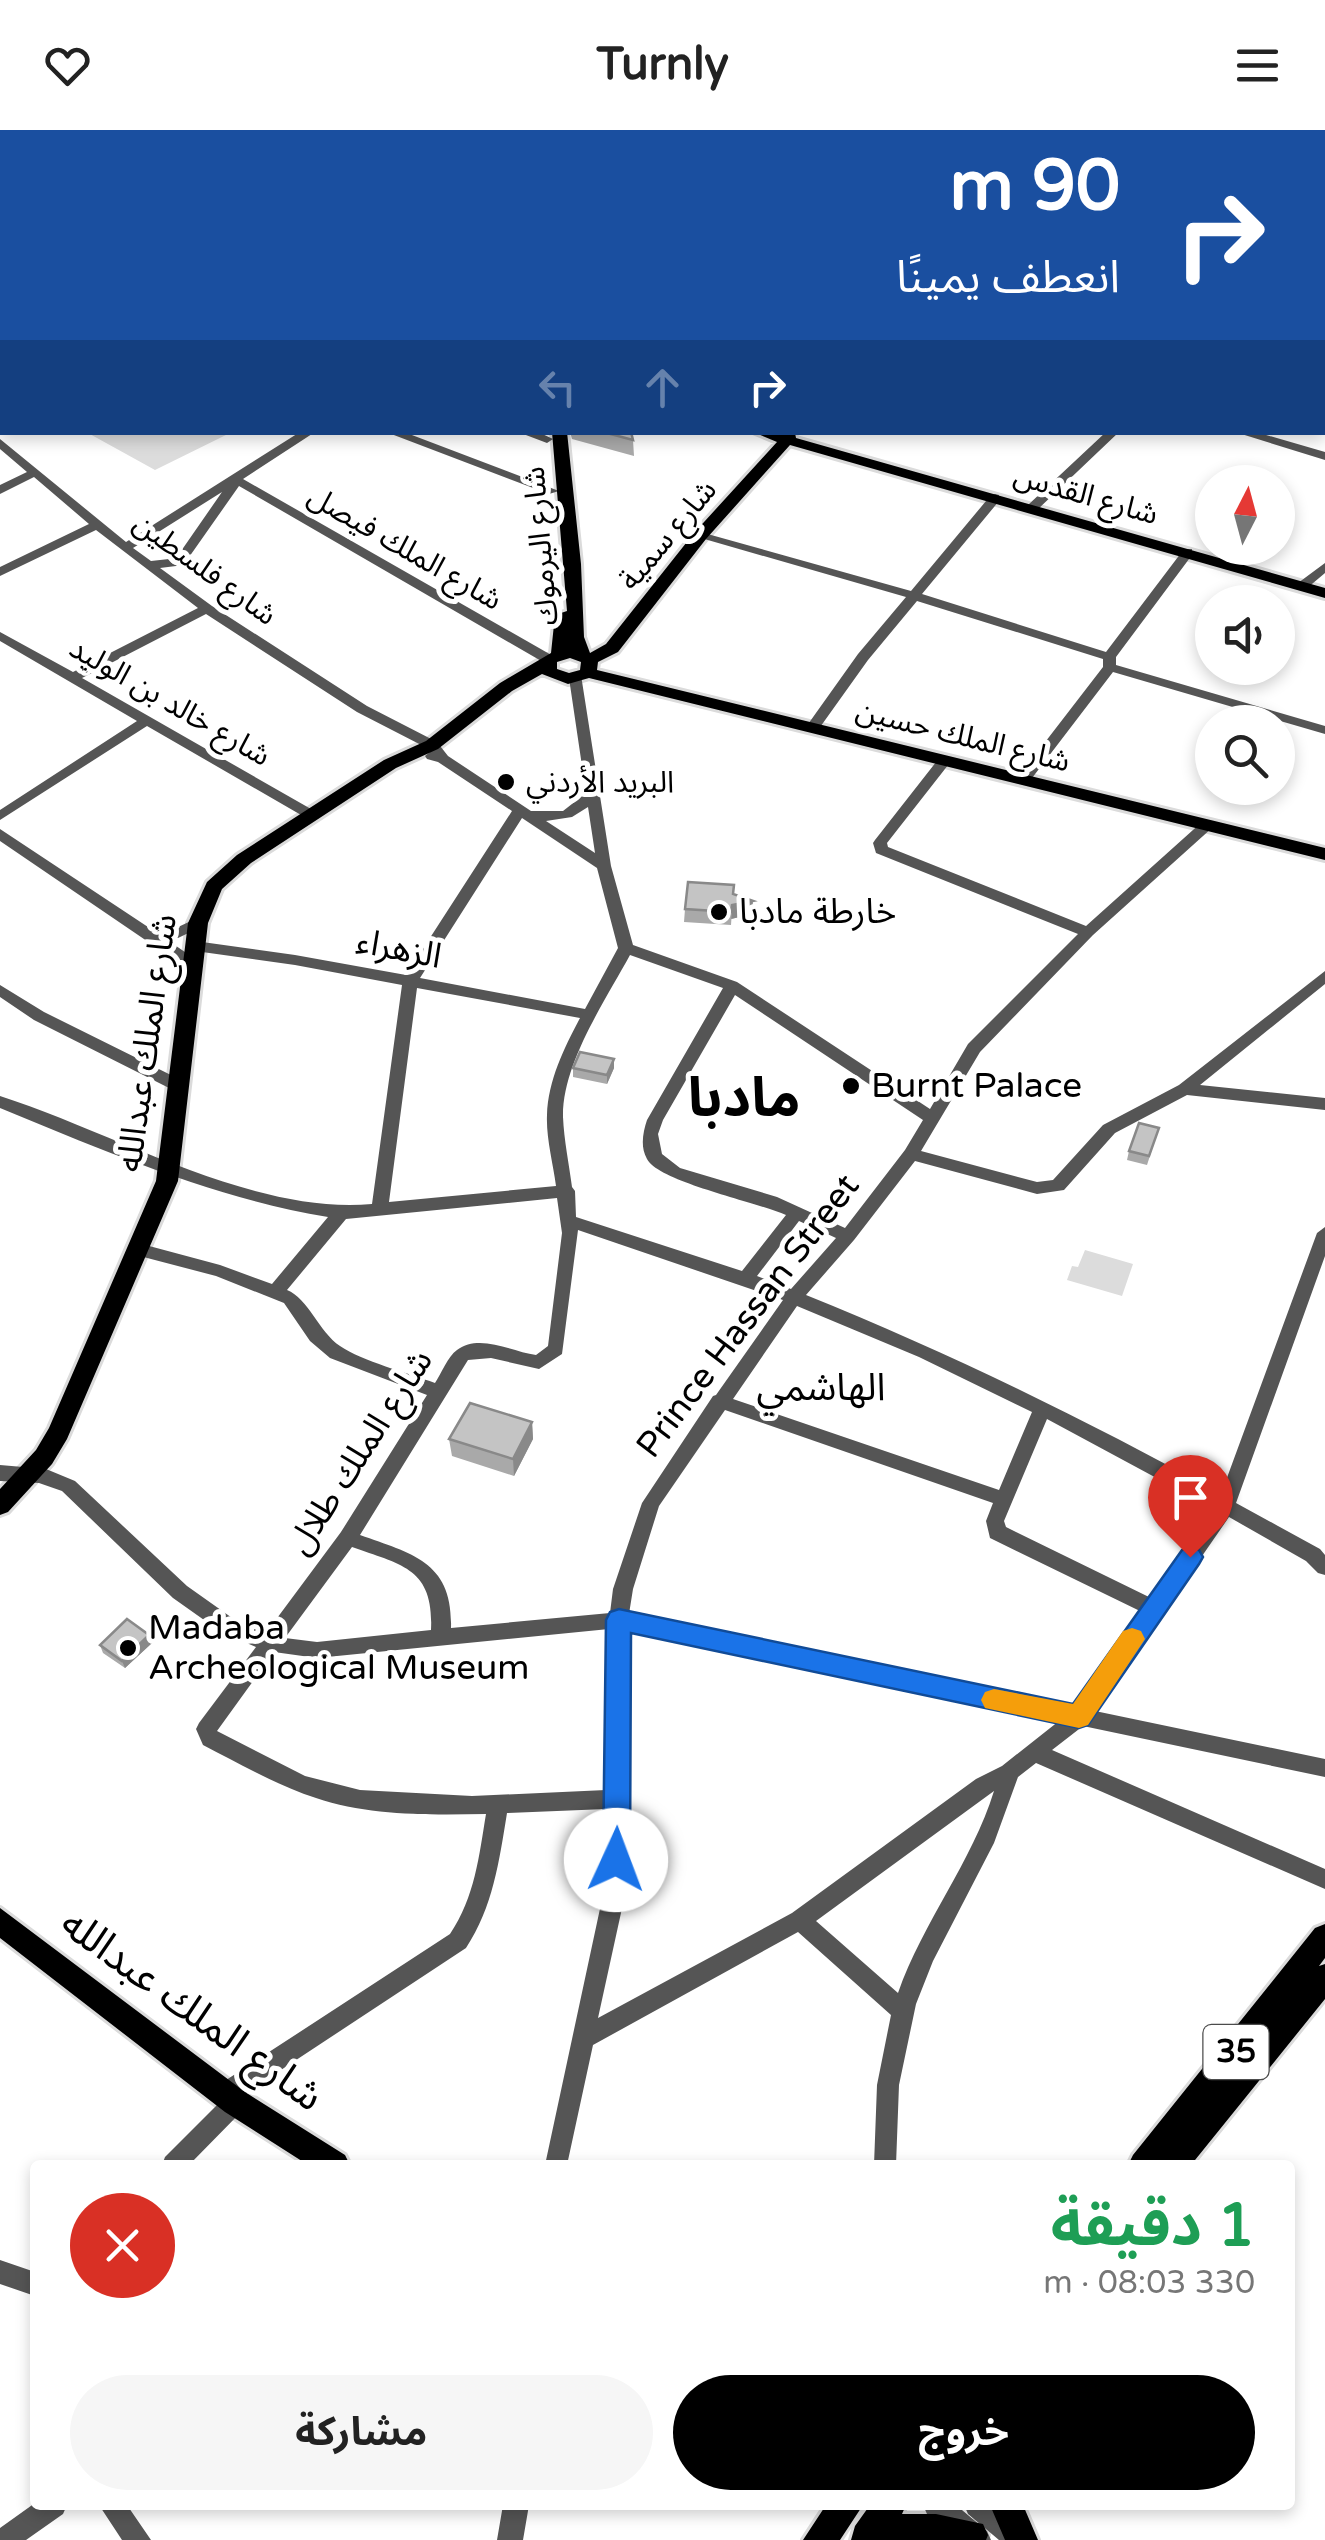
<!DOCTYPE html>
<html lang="ar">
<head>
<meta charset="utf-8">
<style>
	:root { --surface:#fff; --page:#f6f6f6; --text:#222; --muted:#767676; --accent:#000 }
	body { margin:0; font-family:"Varela Round","Noto Sans Arabic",sans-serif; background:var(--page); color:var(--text); direction:rtl; height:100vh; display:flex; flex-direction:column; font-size:38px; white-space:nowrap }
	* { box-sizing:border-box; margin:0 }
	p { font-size:32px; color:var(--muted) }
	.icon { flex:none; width:55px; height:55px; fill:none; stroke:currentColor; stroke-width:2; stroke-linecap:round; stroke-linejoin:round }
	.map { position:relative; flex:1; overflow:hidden; direction:ltr }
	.side { position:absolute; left:30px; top:2030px; width:1265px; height:350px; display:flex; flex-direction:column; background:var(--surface); border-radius:10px; box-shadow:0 5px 15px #0003; direction:rtl }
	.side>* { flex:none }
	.top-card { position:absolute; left:0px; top:0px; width:1325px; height:305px; box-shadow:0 5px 15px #0003; direction:rtl; background:#1a4fa0; color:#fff; overflow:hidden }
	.needle { width:65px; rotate:6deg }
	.tools { position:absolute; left:1195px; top:335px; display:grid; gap:20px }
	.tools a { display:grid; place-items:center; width:100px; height:100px; border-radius:50%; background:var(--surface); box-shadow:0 5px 15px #0003; font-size:50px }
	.pin { position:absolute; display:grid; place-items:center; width:85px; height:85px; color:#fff; margin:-102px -42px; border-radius:50% 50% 50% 0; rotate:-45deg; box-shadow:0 0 10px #0007 }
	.pin .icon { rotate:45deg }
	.me { position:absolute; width:110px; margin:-55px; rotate:2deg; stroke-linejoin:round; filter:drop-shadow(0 0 8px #0008) }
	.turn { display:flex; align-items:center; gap:35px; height:210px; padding:0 40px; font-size:45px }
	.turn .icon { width:130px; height:130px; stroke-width:2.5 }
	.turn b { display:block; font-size:70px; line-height:85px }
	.lanes { display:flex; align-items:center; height:95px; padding:0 40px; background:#0003; justify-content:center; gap:50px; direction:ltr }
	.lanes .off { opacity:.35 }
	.round { display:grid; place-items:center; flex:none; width:105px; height:105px; border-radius:52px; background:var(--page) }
	.overview { display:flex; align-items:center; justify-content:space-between; height:170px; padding:0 40px }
	h1 { font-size:60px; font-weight:700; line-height:75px; color:#1e9e55 }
	.primary-button { display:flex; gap:20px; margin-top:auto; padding:20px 40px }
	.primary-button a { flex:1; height:115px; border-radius:60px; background:var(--accent); color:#fff; font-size:40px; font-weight:700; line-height:115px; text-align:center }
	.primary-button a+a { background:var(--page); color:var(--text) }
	header { display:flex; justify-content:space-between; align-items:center; height:130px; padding:0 40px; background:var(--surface); font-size:45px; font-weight:700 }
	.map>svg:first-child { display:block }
</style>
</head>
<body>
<header><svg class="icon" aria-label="menu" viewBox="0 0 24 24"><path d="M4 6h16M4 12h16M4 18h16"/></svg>Turnly<svg class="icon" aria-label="heart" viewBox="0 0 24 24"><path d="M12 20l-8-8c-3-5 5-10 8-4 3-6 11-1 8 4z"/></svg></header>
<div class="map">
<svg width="1325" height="2410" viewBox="0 0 1325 2410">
	<rect width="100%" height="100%" fill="#fff"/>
	<path fill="#dcdcdc" d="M 88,303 L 230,303 L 155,340 Z
		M 1085,1120 L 1133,1134 L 1122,1166 L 1067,1150 L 1072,1136 L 1078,1137 Z"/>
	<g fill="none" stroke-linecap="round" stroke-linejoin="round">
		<defs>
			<path id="major" d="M 549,0 L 561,0 L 562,2 L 550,2 Z
				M 0,85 L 2,86 L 2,94 L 0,93 Z
				M 552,302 L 567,302 L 581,434 L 584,507 L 590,523 L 606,514 L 694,403 L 777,312 L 753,302 L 795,303 L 796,308 L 1325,458 L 1325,468 L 790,315 L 706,409 L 618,522 L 598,532 L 597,540 L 1325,718 L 1325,730 L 589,548 L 568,554 L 542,544 L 512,561 L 438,619 L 396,638 L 251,733 L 222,759 L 208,793 L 178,1051 L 67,1309 L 52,1334 L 8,1382 L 0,1385 L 0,1359 L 36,1320 L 49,1298 L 156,1051 L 188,793 L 207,752 L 237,725 L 384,630 L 426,611 L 500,553 L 551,523 L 555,485 L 567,481 ZM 570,528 L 581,532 L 580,540 L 569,543 L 557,539 L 557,532 Z
				M 0,1778 L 245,1962 L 345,2025 L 350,2035 L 308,2035 L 225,1982 L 0,1808 Z
				M 1325,1794 L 1325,1828 L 1319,1836 L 1325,1834 L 1325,1869 L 1191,2035 L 1128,2035 L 1133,2025 L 1315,1798 Z
				M 826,2375 L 863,2375 L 840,2410 L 803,2410 Z
				M 870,2375 L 906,2375 L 902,2384 L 936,2384 L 983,2394 L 988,2405 L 986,2410 L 851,2410 L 855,2396 Z
				M 990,2375 L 1023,2375 L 1038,2410 L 1005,2410 Z"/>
		</defs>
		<use href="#major" stroke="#dbdbdb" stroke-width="6"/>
		<path fill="#555" fill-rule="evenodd" d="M 49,0 L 68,0 L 69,2 L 52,2 Z
			M 158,0 L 181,0 L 182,2 L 161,2 Z
			M 371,0 L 381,0 L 381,2 L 371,2 Z
			M 434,0 L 444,0 L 445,2 L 435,2 Z
			M 690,0 L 700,0 L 701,2 L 691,2 Z
			M 1020,0 L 1041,0 L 1042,2 L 1023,2 Z
			M 1322,61 L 1325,62 L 1325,68 L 1322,67 Z
			M 0,65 L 2,66 L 2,74 L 0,74 Z
			M 1325,80 L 1325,90 L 1322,91 L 1322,81 Z
			M 1322,151 L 1325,151 L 1325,157 L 1322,157 Z
			M 1322,182 L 1325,182 L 1325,189 L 1322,189 Z
			M 1322,236 L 1325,236 L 1325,243 L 1322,243 Z
			M 300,302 L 315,302 L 243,349 L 553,526 L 553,532 L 543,532 L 239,356 L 187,430 L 176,436 L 160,438 L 212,476 L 367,576 L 437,612 L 448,626 L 531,681 L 563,681 L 586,663 L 569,548 L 571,545 L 581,545 L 611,736 L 633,815 L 737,852 L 930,979 L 968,914 L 1078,804 L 876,723 L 873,713 L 875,710 L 940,627 L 950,627 L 952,630 L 887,713 L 888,717 L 1086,796 L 1203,691 L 1213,691 L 1213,697 L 1093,805 L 980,922 L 921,1021 L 1037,1052 L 1053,1050 L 1103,995 L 1179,955 L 1325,841 L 1325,854 L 1200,955 L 1325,968 L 1325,980 L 1187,965 L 1115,1003 L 1064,1060 L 1037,1064 L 915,1031 L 854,1110 L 806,1165 C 950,1223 1086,1290 1221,1364 L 1317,1103 L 1325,1097 L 1325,1126 L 1236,1373 L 1320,1419 L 1325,1425 L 1325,1445 L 1318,1443 L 1306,1431 L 1229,1387 L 1095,1581 L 1325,1629 L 1325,1647 L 1083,1596 L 1052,1620 L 1325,1739 L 1325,1759 L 1036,1633 L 1018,1647 L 994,1713 L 933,1831 L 916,1874 L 899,1955 L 896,2035 L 874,2035 L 877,1955 L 891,1885 L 798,1802 L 593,1915 L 567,2035 L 545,2035 L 604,1760 L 606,1679 L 507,1683 C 499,1732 493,1777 466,1818 L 243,1965 L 246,1972 L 243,1980 L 189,2035 L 162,2035 L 165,2027 L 219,1973 L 214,1964 L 217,1956 L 450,1804 C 475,1767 479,1726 486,1684 C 430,1685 369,1686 316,1668 C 276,1655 240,1634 203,1615 L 196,1599 L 199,1593 L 256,1517 L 221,1502 L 173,1468 L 62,1361 L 39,1353 L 0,1351 L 0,1335 L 46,1339 L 75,1351 L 187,1456 L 235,1490 L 266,1503 L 341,1402 L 427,1265 L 330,1228 L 310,1211 L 284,1173 L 216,1146 L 132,1124 L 130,1119 L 138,1113 L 220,1135 L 272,1154 L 328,1087 C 214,1068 107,1022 0,978 L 0,966 C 113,1002 252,1085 372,1074 L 402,855 L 295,835 L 195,821 L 188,816 L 195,811 L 295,825 L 406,845 L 512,681 L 438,632 L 427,629 L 425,626 L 430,622 L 427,618 L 357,582 L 206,484 L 82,548 L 318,683 L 318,689 L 308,689 L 147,596 L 0,690 L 0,680 L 137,591 L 0,511 L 0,502 L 73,542 L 198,478 L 96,400 L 0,446 L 0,437 L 89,394 L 34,347 L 0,364 L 0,355 L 27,342 L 0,319 L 0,309 L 126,412 ZM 222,362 L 179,424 L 169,429 L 151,431 L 133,418 ZM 588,677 L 595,723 L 546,691 L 572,687 ZM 522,688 L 597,738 L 618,818 L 585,879 L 420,848 ZM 630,825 L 723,858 L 647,990 C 643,1002 640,1017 647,1029 C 659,1052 757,1072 786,1085 L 742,1141 L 576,1087 L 575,1061 L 572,1057 C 569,1034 564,1010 563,987 C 562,934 605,871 630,825 ZM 417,858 L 580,888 C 564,918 548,951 547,985 C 546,1008 553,1033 556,1056 L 389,1072 ZM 735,865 L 923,990 L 905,1020 L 845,1098 L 777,1067 L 680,1038 L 662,1024 L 658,1004 L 663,990 ZM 557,1068 L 562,1103 L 548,1216 L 536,1225 C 512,1222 480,1203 457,1220 C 448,1226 441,1244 435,1253 C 408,1243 362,1231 340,1216 C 319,1202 308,1168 287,1160 L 346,1089 ZM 799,1091 L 836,1108 L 791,1159 L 757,1146 ZM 578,1100 L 783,1170 L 716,1265 L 713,1266 L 642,1373 L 613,1459 L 610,1483 L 451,1498 C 453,1432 413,1424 360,1405 L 468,1230 L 491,1228 L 539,1239 L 562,1224 ZM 797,1176 L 919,1227 L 1032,1282 L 999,1360 L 733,1269 ZM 725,1280 L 993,1373 L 986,1391 L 990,1408 L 1142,1482 L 1075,1577 L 629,1484 L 633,1459 L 659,1376 ZM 1047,1289 L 1214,1379 L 1151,1468 L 1006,1397 L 1004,1391 ZM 352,1417 C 402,1435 434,1438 431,1500 L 317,1512 L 285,1508 ZM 609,1499 L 606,1660 L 472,1666 L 360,1660 L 305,1646 L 217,1601 L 274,1522 L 317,1528 ZM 629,1500 L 1059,1591 L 1002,1636 L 976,1649 L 792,1783 L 598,1888 L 626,1760 L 627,1675 L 629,1669 L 627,1663 ZM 994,1661 C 972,1732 923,1792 898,1863 L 816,1791 Z
			M 386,302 L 404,302 L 559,361 L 549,364 Z
			M 518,302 L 538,302 L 553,309 L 547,313 Z
			M 1106,302 L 1119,302 L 1036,381 L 1028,381 L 1028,375 Z
			M 1235,302 L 1256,302 L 1325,322 L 1325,330 Z
			M 995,364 L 999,365 L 999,371 L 922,464 L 1106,522 L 1184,419 L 1192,419 L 1192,425 L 1116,527 L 1116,535 L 1325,596 L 1325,604 L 1113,542 L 1029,652 L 1019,652 L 1019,646 L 1103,537 L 1103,529 L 917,471 L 868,530 L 818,600 L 808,600 L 806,597 L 858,524 L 906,467 L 694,406 L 704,403 L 911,461 L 991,365 Z
			M 1325,433 L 1325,443 L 1306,459 L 1298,459 L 1298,453 Z
			M 0,699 L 148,797 L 176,798 L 193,790 L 203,790 L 203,796 L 178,808 L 163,807 L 198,831 L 201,835 L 198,839 L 188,839 L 0,711 Z
			M 0,855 L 44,882 L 185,952 L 187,956 L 185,960 L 173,960 L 34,890 L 0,867 Z
			M 0,2130 L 35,2142 L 35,2166 L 0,2154 Z
			M 35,2373 L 67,2375 L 63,2384 L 26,2410 L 0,2410 L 0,2398 Z
			M 99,2375 L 127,2375 L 151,2410 L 122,2410 Z
			M 503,2375 L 529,2375 L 523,2410 L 497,2410 Z
			M 923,2375 L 956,2375 L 987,2401 L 991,2410 L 958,2410 L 927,2384 Z
			M 964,2375 L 996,2375 L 1027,2401 L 1031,2410 L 999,2410 L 968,2384 Z"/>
		<use href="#major" fill="#000" fill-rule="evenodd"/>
	</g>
	<path fill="#a9a9a9" d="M 570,302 L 631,302 L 633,310 L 634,326 L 572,309 Z
		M 734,764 L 752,784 L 731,789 L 731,795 L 684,792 L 685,779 Z
		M 573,938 L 614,938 L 607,954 L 573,947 Z
		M 1159,998 L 1147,1035 L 1127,1030 L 1129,1021 Z
		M 532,1292 L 533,1309 L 514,1346 L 452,1326 L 449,1309 Z
		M 152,1513 L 125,1538 L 103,1523 L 100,1515 Z"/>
	<path fill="#898989" d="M 753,771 L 752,784 L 731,789 L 731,795 L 732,775 Z
		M 614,929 L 614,938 L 607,954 L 607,945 Z
		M 532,1292 L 533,1309 L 514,1346 L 513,1329 Z
		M 149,1505 L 152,1513 L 125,1538 L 122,1531 Z"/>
	<path fill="#c4c4c4" stroke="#898989" stroke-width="2.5" d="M 603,302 L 631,302 L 633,310 Z
		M 688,752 L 734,755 L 733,764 L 753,771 L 732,775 L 731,782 L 685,779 Z
		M 580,922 L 614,929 L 607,945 L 573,938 Z
		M 1139,993 L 1159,998 L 1149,1026 L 1129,1021 Z
		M 470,1273 L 532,1292 L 513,1329 L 449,1309 Z
		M 127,1489 L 149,1505 L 122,1531 L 100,1515 Z"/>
	<path fill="#1a73e8" stroke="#114b97" stroke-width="2.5" d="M 1190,1417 L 1199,1420 L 1203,1427 L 1199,1434 L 1088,1595 L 1079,1598 L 631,1503 L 630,1730 L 626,1739 L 616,1743 L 607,1739 L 603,1730 L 606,1490 L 610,1482 L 619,1479 L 1073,1574 L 1182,1420 Z"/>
	<path fill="#f59e0b" d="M 1132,1498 L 1141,1501 L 1145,1509 L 1088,1595 L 1079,1598 L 985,1578 L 981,1570 L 985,1562 L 994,1559 L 1073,1574 L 1123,1501 Z"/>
	<g fill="#000" stroke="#fff" stroke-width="4">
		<circle cx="506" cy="652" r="10"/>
		<circle cx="719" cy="782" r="10"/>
		<circle cx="851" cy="956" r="10"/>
		<circle cx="128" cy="1518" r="10"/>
	</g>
	<g text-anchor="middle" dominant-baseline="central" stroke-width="10" stroke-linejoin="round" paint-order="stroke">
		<g font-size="30" fill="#000" stroke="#fff">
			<text transform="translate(1086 365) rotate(16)">شارع القدس</text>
			<text transform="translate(668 405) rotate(-50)">شارع سمية</text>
			<text transform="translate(541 416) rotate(-95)">شارع اليرموك</text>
			<text transform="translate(405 418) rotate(30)">شارع الملك فيصل</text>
			<text transform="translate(205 439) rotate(36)">شارع فلسطين</text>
			<text transform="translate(170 572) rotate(30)">شارع خالد بن الوليد</text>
			<text transform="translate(963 606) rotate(14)">شارع الملك حسين</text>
		</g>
		<g font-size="30" fill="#000" stroke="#fff" text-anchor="start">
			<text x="526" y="652">البريد الأردني</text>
		</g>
		<rect fill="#fff" stroke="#4c4c4c" stroke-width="2.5" x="1203.5" y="1895" width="65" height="54" rx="8"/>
		<g font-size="32" font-weight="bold" fill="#000">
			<text x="1236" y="1922">35</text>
		</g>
		<g font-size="35" fill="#000" stroke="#fff" text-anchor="start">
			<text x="739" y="782">خارطة مادبا</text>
			<text x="871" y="956">Burnt Palace</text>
			<text x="148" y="1498">Madaba<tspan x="148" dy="40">Archeological Museum</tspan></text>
		</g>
		<g font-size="35" fill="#000" stroke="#fff">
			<text transform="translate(399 819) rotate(11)">الزهراء</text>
			<text transform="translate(147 913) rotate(-82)">شارع الملك عبدالله</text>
			<text transform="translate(748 1186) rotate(-53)">Prince Hassan Street</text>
			<text transform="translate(360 1322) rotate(-57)">شارع الملك طلال</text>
		</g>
		<g font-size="38" fill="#000" stroke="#fff">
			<text x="821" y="1258">الهاشمي</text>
		</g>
		<g font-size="42" fill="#000" stroke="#fff">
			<text transform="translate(192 1880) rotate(36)">شارع الملك عبدالله</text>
		</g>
		<g font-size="55" font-weight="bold" fill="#000" stroke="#fff">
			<text x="744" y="969">مادبا</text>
		</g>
	</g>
</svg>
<div class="tools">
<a><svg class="needle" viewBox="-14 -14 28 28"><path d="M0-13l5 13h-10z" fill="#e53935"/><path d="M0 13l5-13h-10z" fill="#767676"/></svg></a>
<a><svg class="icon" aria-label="sound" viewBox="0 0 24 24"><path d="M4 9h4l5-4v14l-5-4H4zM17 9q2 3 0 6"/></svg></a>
<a><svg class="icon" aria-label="search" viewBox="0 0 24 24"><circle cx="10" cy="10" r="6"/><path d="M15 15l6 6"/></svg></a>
</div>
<div class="pin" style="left:1190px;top:1427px;background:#d93025"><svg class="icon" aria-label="arrive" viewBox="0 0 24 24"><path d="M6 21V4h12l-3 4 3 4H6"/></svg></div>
<svg class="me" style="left:616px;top:1730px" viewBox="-20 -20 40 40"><circle r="19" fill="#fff"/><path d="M0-13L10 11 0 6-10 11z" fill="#1a73e8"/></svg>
<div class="top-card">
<div class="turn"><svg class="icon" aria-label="right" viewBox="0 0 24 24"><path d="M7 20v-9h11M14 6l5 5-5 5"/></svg><div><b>90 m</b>انعطف يمينًا</div></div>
<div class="lanes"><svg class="icon off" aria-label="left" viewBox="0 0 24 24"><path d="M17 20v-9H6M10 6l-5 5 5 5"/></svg><svg class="icon off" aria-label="ahead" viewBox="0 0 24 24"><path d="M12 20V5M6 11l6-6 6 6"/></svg><svg class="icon" aria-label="right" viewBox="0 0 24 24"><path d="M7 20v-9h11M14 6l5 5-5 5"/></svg></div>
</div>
<section class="side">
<div class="overview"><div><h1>1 دقيقة</h1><p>330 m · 08:03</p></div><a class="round" style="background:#d93025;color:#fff"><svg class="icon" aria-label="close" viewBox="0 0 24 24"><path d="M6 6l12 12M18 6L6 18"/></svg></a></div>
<div class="primary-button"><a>خروج</a><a>مشاركة</a></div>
</section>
</div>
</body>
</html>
